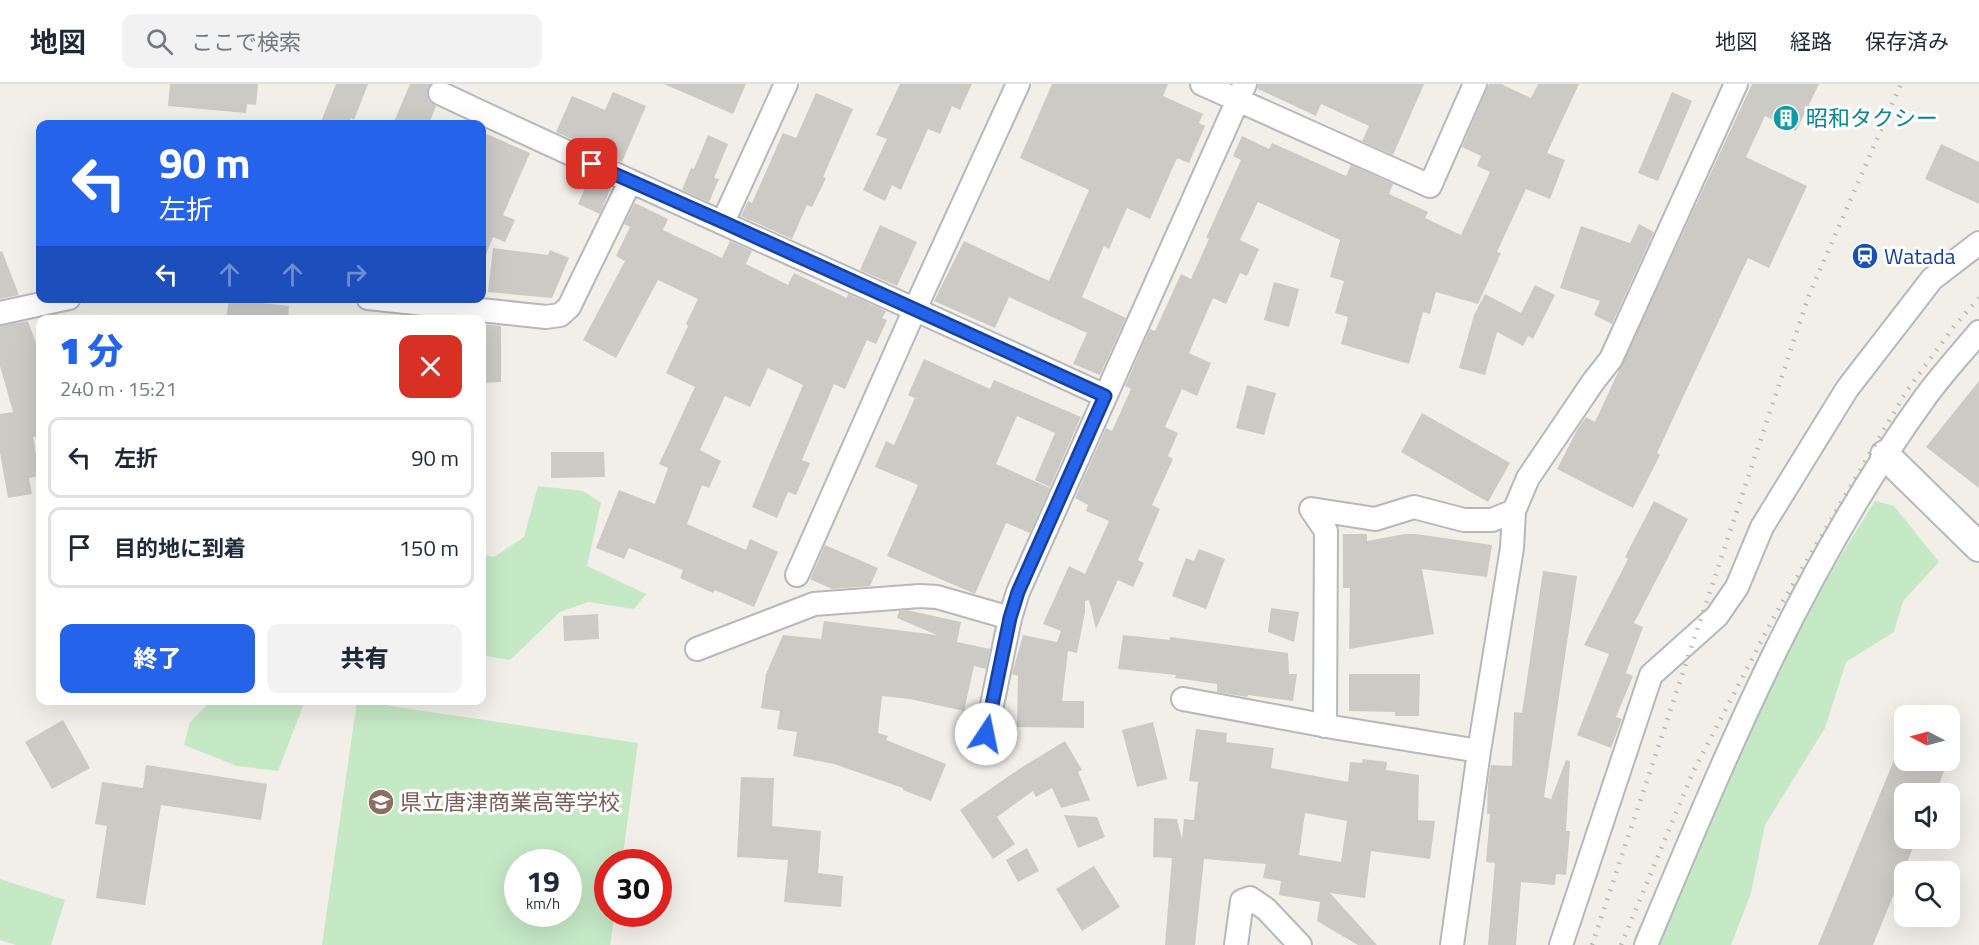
<!DOCTYPE html>
<html lang="ja">
<head>
<meta charset="utf-8">
<style>
	:root { --surface:#fff; --page:#f2f2f3; --text:#1f2937; --muted:#747a83; --line:#e0e1e3; --accent:#2563eb }
	body { margin:0; font-family:"Titillium Web","Noto Sans JP",sans-serif; background:var(--page); color:var(--text); height:100vh; display:flex; flex-direction:column; font-size:22px; white-space:nowrap }
	* { box-sizing:border-box; margin:0 }
	p { font-size:20px; color:var(--muted) }
	.icon { flex:none; width:33px; height:33px; fill:none; stroke:currentColor; stroke-width:2; stroke-linecap:round; stroke-linejoin:round }
	.map { position:relative; flex:1; overflow:hidden }
	.sheet { position:absolute; left:36px; top:231px; width:450px; height:390px; display:flex; flex-direction:column; background:var(--surface); border-radius:12px; box-shadow:0 6px 24px #0002 }
	.sheet>* { flex:none }
	.hud { position:absolute; left:36px; top:36px; width:450px; height:183px; border-radius:12px; box-shadow:0 6px 24px #0002; background:#2563eb; color:#fff; overflow:hidden }
	.needle { width:39px; rotate:276deg }
	.tools { position:absolute; left:1894px; top:621px; display:grid; gap:12px }
	.tools a { display:grid; place-items:center; width:66px; height:66px; border-radius:12px; background:var(--surface); box-shadow:0 6px 24px #0002; font-size:30px }
	.speed { position:absolute; left:504px; top:765px; display:flex; gap:12px; font-size:30px; font-weight:700; text-align:center }
	.speed>* { display:grid; place-content:center; width:78px; height:78px; border-radius:50%; background:var(--surface); box-shadow:0 6px 24px #0002; line-height:1 }
	.speed small { font-size:15px; font-weight:400 }
	.speed .limit { border:9px solid #d22; background:#fff; color:#111 }
	.pin { position:absolute; display:grid; place-items:center; width:51px; height:51px; color:#fff; margin:-26px; border-radius:12px; box-shadow:0 3px 9px #0006 }
	.me { position:absolute; width:66px; margin:-33px; rotate:11deg; stroke-linejoin:round; filter:drop-shadow(0 0 4px #0008) }
	.turn { display:flex; align-items:center; gap:21px; height:126px; padding:0 24px; font-size:27px }
	.turn .icon { width:78px; height:78px; stroke-width:2.5 }
	.turn b { display:block; font-size:42px; line-height:51px }
	.lanes { display:flex; align-items:center; height:57px; padding:0 24px; background:#0003; justify-content:center; gap:30px; direction:ltr }
	.lanes .off { opacity:.35 }
	.round { display:grid; place-items:center; flex:none; width:63px; height:63px; border-radius:12px; background:var(--page) }
	.headline { display:flex; align-items:center; justify-content:space-between; height:102px; padding:0 24px }
	h1 { font-size:36px; font-weight:800; line-height:45px; color:var(--accent) }
	.primary-button { display:flex; gap:12px; margin-top:auto; padding:12px 24px }
	.primary-button a { flex:1; height:69px; border-radius:12px; background:var(--accent); color:#fff; font-size:24px; font-weight:800; line-height:69px; text-align:center }
	.primary-button a+a { background:var(--page); color:var(--text) }
	ul { padding:0; list-style:none }
	li { display:flex; align-items:center; gap:18px; height:81px; margin:0 12px 9px; padding:0 12px; border:3px solid var(--line); border-radius:12px }
	li div { flex:1 }
	li b { display:block; font-size:22px }
	li em { font-style:normal }
	header { display:flex; align-items:center; gap:36px; box-sizing:border-box; height:84px; padding:0 30px; background:var(--surface); border-bottom:2px solid var(--line) }
	header strong { font-size:28px }
	nav { display:flex; gap:33px; margin-inline-start:auto; font-size:21px }
	.search { width:420px; height:54px; background:var(--page); display:flex; align-items:center; gap:15px; box-sizing:border-box; padding:0 21px; border-radius:12px; color:var(--muted); font-size:22px }
	.map>svg:first-child { display:block }
</style>
</head>
<body>
<header>
<strong>地図</strong>
<div class="search"><svg class="icon" aria-label="search" viewBox="0 0 24 24"><circle cx="10" cy="10" r="6"/><path d="M15 15l6 6"/></svg>ここで検索</div>
<nav><a>地図</a><a>経路</a><a>保存済み</a></nav>
</header>
<div class="map">
<svg width="1979" height="861" viewBox="0 0 1979 861">
	<rect width="100%" height="100%" fill="#f1efe8"/>
	<path fill="#c5e8c5" fill-rule="evenodd" d="M 538,402 L 583,407 L 601,419 L 587,482 L 646,510 L 634,525 L 588,518 L 560,528 L 510,576 L 482,571 L 482,470 L 494,473 L 524,453 Z
		M 1875,417 L 1894,422 L 1939,478 L 1903,517 L 1894,548 L 1846,578 L 1825,644 L 1765,741 L 1751,809 L 1731,861 L 1657,861 L 1790,553 Z
		M 212,616 L 305,617 L 278,687 L 237,682 L 184,661 L 190,638 Z
		M 357,617 L 638,659 L 622,778 L 608,778 L 608,830 L 615,830 L 610,861 L 322,861 ZM 568,778 L 568,830 L 518,830 L 518,778 Z
		M 0,795 L 65,816 L 51,861 L 16,861 L 0,856 Z"/>
	<path fill="#cccac5" fill-rule="evenodd" d="M 170,0 L 258,0 L 256,21 L 247,20 L 246,29 L 168,22 Z
		M 336,0 L 368,0 L 354,36 L 351,34 L 348,40 L 320,40 Z
		M 410,0 L 430,0 L 427,11 L 429,17 L 436,22 L 429,40 L 393,40 Z
		M 664,0 L 746,0 L 733,30 Z
		M 900,0 L 972,0 L 960,26 L 952,22 L 940,50 L 928,45 L 901,106 L 892,101 L 885,117 L 863,106 L 887,55 L 876,51 Z
		M 1052,0 L 1168,0 L 1163,12 L 1203,30 L 1199,39 L 1205,42 L 1189,79 L 1177,74 L 1150,135 L 1127,124 L 1109,165 L 1104,162 L 1082,213 L 1126,234 L 1100,291 L 1073,280 L 1087,249 L 1009,213 L 995,244 L 934,217 L 964,157 L 1049,197 L 1089,106 L 1020,74 Z
		M 1258,0 L 1424,0 L 1393,71 L 1362,57 L 1369,42 L 1321,20 L 1316,32 L 1258,5 Z
		M 1489,0 L 1501,0 L 1531,14 L 1538,0 L 1579,0 L 1547,69 L 1565,76 L 1550,115 L 1526,105 L 1497,168 L 1501,169 L 1478,220 L 1436,208 L 1430,230 L 1423,228 L 1409,280 L 1341,260 L 1348,233 L 1335,229 L 1344,197 L 1330,193 L 1340,156 L 1258,118 L 1240,156 L 1259,165 L 1247,192 L 1240,189 L 1226,220 L 1213,214 L 1189,269 L 1211,279 L 1197,312 L 1182,305 L 1165,343 L 1178,349 L 1168,372 L 1173,375 L 1152,421 L 1160,425 L 1138,476 L 1144,479 L 1133,503 L 1118,496 L 1096,545 L 1089,516 L 1085,517 L 1085,528 L 1077,569 L 1068,567 L 1062,617 L 1084,617 L 1084,644 L 1017,643 L 1018,592 L 1012,590 L 1023,551 L 1057,558 L 1061,547 L 1043,540 L 1069,482 L 1085,490 L 1109,437 L 1086,427 L 1088,421 L 1075,414 L 1106,344 L 1112,347 L 1131,305 L 1125,302 L 1150,245 L 1155,247 L 1181,190 L 1191,195 L 1209,155 L 1206,154 L 1241,76 L 1233,72 L 1242,52 L 1269,65 L 1272,59 L 1346,92 L 1351,81 L 1393,100 L 1389,110 L 1428,128 L 1425,134 L 1461,151 L 1490,88 L 1477,82 L 1481,72 L 1462,63 Z
		M 1752,0 L 1819,0 L 1796,47 L 1765,32 L 1746,73 L 1807,102 L 1769,184 L 1748,174 L 1657,369 L 1660,371 L 1633,424 L 1557,385 L 1577,346 L 1586,333 L 1595,338 Z
		M 613,8 L 646,22 L 622,78 L 556,48 L 572,12 L 605,26 Z
		M 1672,8 L 1692,17 L 1658,97 L 1638,89 Z
		M 816,9 L 853,25 L 823,93 L 826,94 L 812,123 L 807,121 L 792,155 L 741,132 L 748,117 L 752,119 L 783,49 L 796,54 Z
		M 482,48 L 530,69 L 503,131 L 515,136 L 505,158 L 493,153 L 482,181 Z
		M 708,51 L 728,60 L 714,94 L 719,95 L 709,118 L 682,106 L 691,84 L 694,85 Z
		M 1941,60 L 1979,78 L 1979,120 L 1925,95 Z
		M 590,93 L 611,103 L 600,130 L 578,120 Z
		M 635,119 L 668,135 L 663,146 L 722,174 L 730,157 L 752,167 L 746,180 L 788,201 L 794,189 L 847,214 L 848,210 L 886,227 L 882,234 L 887,236 L 876,260 L 867,256 L 845,305 L 834,300 L 802,376 L 810,379 L 796,411 L 788,408 L 777,434 L 752,423 L 803,301 L 768,284 L 750,323 L 725,312 L 700,366 L 721,377 L 709,404 L 702,401 L 687,440 L 746,466 L 750,455 L 778,468 L 754,523 L 715,506 L 713,509 L 680,494 L 683,486 L 629,464 L 624,475 L 596,464 L 619,406 L 655,420 L 668,384 L 659,380 L 695,303 L 666,289 L 688,242 L 686,240 L 698,215 L 658,196 L 616,274 L 583,256 L 625,177 L 616,172 L 630,143 L 624,140 Z
		M 1639,140 L 1654,148 L 1612,240 L 1594,231 L 1600,217 L 1560,204 L 1581,142 L 1630,159 Z
		M 880,141 L 917,158 L 897,202 L 860,186 Z
		M 493,164 L 548,171 L 550,166 L 569,174 L 552,214 L 488,208 Z
		M 2,167 L 19,211 L 0,215 L 0,168 Z
		M 1274,198 L 1299,205 L 1289,243 L 1264,236 Z
		M 1535,201 L 1555,211 L 1533,255 L 1528,252 L 1523,262 L 1497,248 L 1485,291 L 1459,284 L 1474,231 L 1485,210 L 1521,229 Z
		M 229,215 L 289,222 L 288,236 L 226,236 Z
		M 28,237 L 40,270 L 40,352 L 33,353 L 40,392 L 29,394 L 32,410 L 8,414 L 0,369 L 0,330 L 13,328 L 0,282 L 0,242 Z
		M 482,240 L 501,242 L 501,298 L 482,299 Z
		M 924,275 L 990,305 L 994,296 L 1081,333 L 1050,403 L 1035,396 L 1055,349 L 1017,332 L 996,380 L 1050,404 L 1030,449 L 1006,439 L 975,510 L 887,472 L 918,401 L 875,383 L 886,357 L 894,361 L 915,314 L 908,311 Z
		M 1979,297 L 1979,404 L 1926,363 Z
		M 1247,301 L 1276,309 L 1264,351 L 1236,344 Z
		M 1422,329 L 1510,379 L 1488,418 L 1401,368 Z
		M 551,368 L 604,368 L 605,393 L 551,394 Z
		M 1654,417 L 1688,435 L 1634,539 L 1643,543 L 1626,589 L 1633,592 L 1616,633 L 1622,635 L 1611,664 L 1577,651 L 1609,570 L 1584,561 L 1628,475 L 1625,473 Z
		M 1343,450 L 1367,450 L 1367,457 L 1405,450 L 1416,450 L 1492,461 L 1487,493 L 1422,485 L 1434,550 L 1349,565 L 1350,504 L 1343,504 Z
		M 825,461 L 878,484 L 870,502 L 832,505 L 810,495 Z
		M 1199,465 L 1225,475 L 1206,525 L 1172,512 L 1186,474 L 1194,477 Z
		M 1543,487 L 1577,492 L 1544,713 L 1551,715 L 1566,676 L 1570,677 L 1566,747 L 1570,747 L 1566,791 L 1556,790 L 1555,801 L 1521,798 L 1516,861 L 1488,861 L 1495,779 L 1486,778 L 1490,730 L 1487,730 L 1488,700 L 1491,681 L 1512,682 L 1514,628 L 1522,629 Z
		M 1271,524 L 1299,528 L 1294,558 L 1268,548 Z
		M 907,526 L 961,538 L 957,558 L 990,565 L 986,585 L 974,582 L 964,627 L 910,615 L 882,612 L 878,649 L 888,652 L 886,656 L 946,680 L 931,717 L 903,706 L 903,704 L 834,680 L 793,672 L 797,648 L 777,645 L 780,627 L 761,624 L 766,590 L 783,551 L 821,555 L 824,537 L 937,551 L 897,534 L 899,527 Z
		M 598,530 L 599,555 L 564,557 L 563,532 Z
		M 1123,551 L 1170,556 L 1170,553 L 1288,569 L 1289,590 L 1297,590 L 1293,617 L 1248,611 L 1247,613 L 1217,608 L 1217,600 L 1175,594 L 1176,591 L 1118,585 Z
		M 1349,590 L 1420,590 L 1419,632 L 1395,632 L 1395,628 L 1349,627 Z
		M 63,636 L 90,684 L 52,705 L 25,658 Z
		M 1153,638 L 1167,695 L 1137,703 L 1122,646 Z
		M 1196,645 L 1227,649 L 1226,658 L 1274,664 L 1271,684 L 1348,698 L 1350,678 L 1362,679 L 1363,675 L 1387,678 L 1386,686 L 1419,691 L 1418,736 L 1435,737 L 1430,775 L 1371,767 L 1365,814 L 1330,809 L 1377,861 L 1358,861 L 1317,837 L 1320,818 L 1279,811 L 1281,797 L 1263,794 L 1266,780 L 1204,775 L 1195,861 L 1165,861 L 1172,774 L 1153,773 L 1154,734 L 1177,735 L 1182,755 L 1184,735 L 1194,736 L 1198,698 L 1189,697 ZM 1305,729 L 1347,737 L 1341,778 L 1299,771 Z
		M 1065,657 L 1082,686 L 1078,688 L 1090,716 L 1061,724 L 1052,704 L 1036,713 L 1033,707 L 997,733 L 1015,760 L 993,775 L 960,726 L 1019,685 Z
		M 1894,676 L 1924,676 L 1945,685 L 1935,710 L 1905,710 L 1905,754 L 1917,754 L 1873,861 L 1818,861 Z
		M 146,681 L 267,700 L 261,736 L 161,721 L 145,821 L 96,814 L 107,742 L 95,740 L 102,698 L 143,704 Z
		M 741,693 L 774,694 L 772,742 L 821,747 L 818,789 L 843,792 L 841,823 L 784,818 L 788,776 L 737,773 Z
		M 1064,731 L 1097,733 L 1105,753 L 1078,764 Z
		M 1027,764 L 1039,787 L 1018,798 L 1006,776 Z
		M 1094,782 L 1120,823 L 1082,847 L 1056,805 Z"/>
	<g fill="none" stroke-linecap="round" stroke-linejoin="round">
		<defs>
			<path id="minor" d="M 1202,0 L 1430,102 L 1475,0
				M 440,9 C 660,113 884,210 1105,312
				M 723,138 L 786,0
				M 368,214 L 546,233 L 560,231 L 569,223 L 630,98
				M 0,229 L 69,214
				M 797,491 L 915,225 L 1018,0
				M 697,565 L 814,520 L 920,512 L 937,513 L 1010,534
				M 1183,615 L 1338,644 L 1479,667
				M 1325,642 L 1326,447 L 1311,425 L 1375,435 L 1414,423 L 1464,436 L 1492,436 L 1514,427
				M 986,650 L 1010,534 L 1018,508 L 1245,0
				M 1236,861 L 1242,817 L 1250,814 L 1266,825 L 1300,861
				M 1452,861 L 1479,667 L 1512,464 L 1514,427 L 1528,394 L 1593,298 L 1611,275 L 1736,0
				M 1561,861 L 1651,591 L 1717,532 L 1737,503 L 1762,443 L 1847,305 L 1932,195 L 1979,159
				M 1646,861 C 1725,672 1803,482 1924,315 C 1941,291 1961,270 1979,248"/>
			<path id="tertiary" d="M 1885,371 L 1979,463"/>
		</defs>
		<use href="#minor" stroke="#b5b8bc" stroke-width="26"/>
		<use href="#tertiary" stroke="#b5b8bc" stroke-width="32"/>
		<use href="#minor" stroke="#fff" stroke-width="22"/>
		<use href="#tertiary" stroke="#fff" stroke-width="28"/>
		<path stroke="#b6b7b8" stroke-width="4.5" stroke-dasharray="1.5 8" stroke-linecap="butt" d="M 1592,861 L 1809,211 L 1901,0
			M 1621,861 L 1693,688 L 1775,531 L 1906,308 L 1955,241 L 1979,214"/>
	</g>
	<g fill="none" stroke-linecap="round" stroke-linejoin="round">
		<defs>
			<path id="route" d="M 592,80 L 723,138 L 1105,312 L 1018,508 L 1010,534 L 986,650"/>
		</defs>
		<use href="#route" stroke="#184099" stroke-width="15"/>
		<use href="#route" stroke="#2563eb" stroke-width="10"/>
	</g>
	<defs>
		<symbol id="building-disc" viewBox="-11 -11 22 22"><circle r="9.5" fill="#0f9aa8" stroke="#fff"/><path d="M-4-6H4V6H1V3H-1V6H-4ZM-2.5-4.3h1.7v1.8h-1.7ZM.8-4.3h1.7v1.8H.8ZM-2.5-1h1.7V.8h-1.7ZM.8-1h1.7V.8H.8Z" fill="#fff"/></symbol>
		<symbol id="station-disc" viewBox="-11 -11 22 22"><circle r="9.5" fill="#1a4fb4" stroke="#fff"/><path d="M-3-6H3Q5-6 5-4V2Q5 4 3 4L4.5 6H3L1.5 4h-3L-3 6H-4.5L-3 4Q-5 4-5 2V-4Q-5-6-3-6ZM-3.5-4v3h7v-3ZM-3.5 1v1.5H-2V1ZM2 1v1.5H3.5V1Z" fill="#fff"/></symbol>
		<symbol id="school-disc" viewBox="-11 -11 22 22"><circle r="9.5" fill="#8d6e63" stroke="#fff"/><path d="M0-5L7-2L0 1L-7-2ZM-4 1L0 2.5L4 1V4Q0 6-4 4Z" fill="#fff"/></symbol>
	</defs>
	<g fill-rule="evenodd">
		<use href="#building-disc" x="1771" y="19" width="30" height="30"/>
		<use href="#station-disc" x="1850" y="157" width="30" height="30"/>
		<use href="#school-disc" x="366" y="703" width="30" height="30"/>
	</g>
	<g text-anchor="middle" dominant-baseline="central" stroke-width="6" stroke-linejoin="round" paint-order="stroke">
		<g font-size="22" fill="#0d838f" stroke="#fff" text-anchor="start">
			<text x="1806" y="34">昭和タクシー</text>
		</g>
		<g font-size="22" fill="#164399" stroke="#fff" text-anchor="start">
			<text x="1884" y="172">Watada</text>
		</g>
		<g font-size="22" fill="#785e54" stroke="#fff" text-anchor="start">
			<text x="400" y="718">県立唐津商業高等学校</text>
		</g>
	</g>
</svg>
<div class="tools">
<a><svg class="needle" viewBox="-14 -14 28 28"><path d="M0-13l5 13h-10z" fill="#e53935"/><path d="M0 13l5-13h-10z" fill="#747a83"/></svg></a>
<a><svg class="icon" aria-label="sound" viewBox="0 0 24 24"><path d="M4 9h4l5-4v14l-5-4H4zM17 9q2 3 0 6"/></svg></a>
<a><svg class="icon" aria-label="search" viewBox="0 0 24 24"><circle cx="10" cy="10" r="6"/><path d="M15 15l6 6"/></svg></a>
</div>
<div class="speed"><div>19<small>km/h</small></div><div class="limit">30</div></div>
<div class="pin" style="left:592px;top:80px;background:#d93025"><svg class="icon" aria-label="arrive" viewBox="0 0 24 24"><path d="M6 21V4h12l-3 4 3 4H6"/></svg></div>
<svg class="me" style="left:986px;top:650px" viewBox="-20 -20 40 40"><circle r="19" fill="#fff"/><path d="M0-13L10 11 0 6-10 11z" fill="#2563eb"/></svg>
<div class="hud">
<div class="turn"><svg class="icon" aria-label="left" viewBox="0 0 24 24"><path d="M17 20v-9H6M10 6l-5 5 5 5"/></svg><div><b>90 m</b>左折</div></div>
<div class="lanes"><svg class="icon" aria-label="left" viewBox="0 0 24 24"><path d="M17 20v-9H6M10 6l-5 5 5 5"/></svg><svg class="icon off" aria-label="ahead" viewBox="0 0 24 24"><path d="M12 20V5M6 11l6-6 6 6"/></svg><svg class="icon off" aria-label="ahead" viewBox="0 0 24 24"><path d="M12 20V5M6 11l6-6 6 6"/></svg><svg class="icon off" aria-label="right" viewBox="0 0 24 24"><path d="M7 20v-9h11M14 6l5 5-5 5"/></svg></div>
</div>
<section class="sheet">
<div class="headline"><div><h1>1 分</h1><p>240 m · 15:21</p></div><a class="round" style="background:#d93025;color:#fff"><svg class="icon" aria-label="close" viewBox="0 0 24 24"><path d="M6 6l12 12M18 6L6 18"/></svg></a></div>
<ul>
<li><svg class="icon" aria-label="left" viewBox="0 0 24 24"><path d="M17 20v-9H6M10 6l-5 5 5 5"/></svg><div><b>左折</b></div><em>90 m</em></li>
<li><svg class="icon" aria-label="arrive" viewBox="0 0 24 24"><path d="M6 21V4h12l-3 4 3 4H6"/></svg><div><b>目的地に到着</b></div><em>150 m</em></li>
</ul>
<div class="primary-button"><a>終了</a><a>共有</a></div>
</section>
</div>
</body>
</html>
